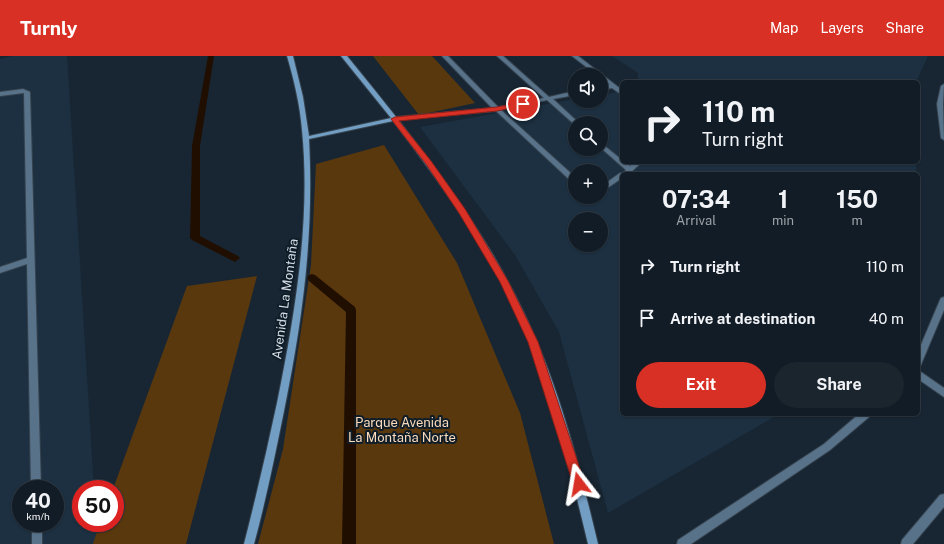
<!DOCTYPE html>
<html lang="en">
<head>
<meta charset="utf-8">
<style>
	:root { --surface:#121c26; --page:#1b252e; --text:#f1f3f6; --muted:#9ca1a7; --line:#313a43; --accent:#d93025 }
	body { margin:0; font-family:"Public Sans",sans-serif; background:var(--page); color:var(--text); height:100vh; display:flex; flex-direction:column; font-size:15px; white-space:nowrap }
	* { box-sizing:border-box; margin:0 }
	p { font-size:13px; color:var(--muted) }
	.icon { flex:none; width:22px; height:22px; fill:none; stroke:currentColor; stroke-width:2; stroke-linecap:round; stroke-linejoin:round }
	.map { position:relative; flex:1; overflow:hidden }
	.sheet { position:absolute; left:620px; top:116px; width:300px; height:244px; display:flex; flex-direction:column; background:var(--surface); border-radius:6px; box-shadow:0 1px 3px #0004,0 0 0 1px var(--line) }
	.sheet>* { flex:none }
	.hud { position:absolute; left:620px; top:24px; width:300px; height:84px; border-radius:6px; box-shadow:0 1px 3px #0004,0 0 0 1px var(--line); background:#121c26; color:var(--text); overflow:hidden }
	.tools { position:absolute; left:568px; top:12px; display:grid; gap:8px }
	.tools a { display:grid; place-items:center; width:40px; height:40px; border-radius:50%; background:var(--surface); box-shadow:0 1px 3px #0004,0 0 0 1px var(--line); font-size:20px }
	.speed { position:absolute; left:12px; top:424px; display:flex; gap:8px; font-size:20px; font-weight:700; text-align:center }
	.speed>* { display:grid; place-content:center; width:52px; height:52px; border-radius:50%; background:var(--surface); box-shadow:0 1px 3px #0004,0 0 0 1px var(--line); line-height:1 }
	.speed small { font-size:10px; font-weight:400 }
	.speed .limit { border:6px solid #d22; background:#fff; color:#111 }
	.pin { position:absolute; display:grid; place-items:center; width:34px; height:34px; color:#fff; margin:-17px; border:2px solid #fff; border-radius:50%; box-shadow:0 1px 4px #0007 }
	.me { position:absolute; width:44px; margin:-22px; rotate:346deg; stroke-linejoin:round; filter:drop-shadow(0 0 3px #0008) }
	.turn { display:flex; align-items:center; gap:14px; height:84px; padding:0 16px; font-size:18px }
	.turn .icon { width:52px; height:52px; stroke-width:2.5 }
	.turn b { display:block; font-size:28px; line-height:34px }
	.eta { display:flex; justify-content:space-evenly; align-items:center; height:68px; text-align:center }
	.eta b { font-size:24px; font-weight:700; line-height:28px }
	.action { display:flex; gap:8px; margin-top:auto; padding:8px 16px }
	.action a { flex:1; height:46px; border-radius:24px; background:var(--accent); color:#fff; font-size:16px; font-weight:700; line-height:46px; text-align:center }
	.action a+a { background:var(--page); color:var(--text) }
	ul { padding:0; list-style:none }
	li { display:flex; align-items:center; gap:12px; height:52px; padding:0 16px }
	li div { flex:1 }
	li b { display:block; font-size:15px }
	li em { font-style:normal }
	header { display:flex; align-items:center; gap:24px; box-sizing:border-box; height:56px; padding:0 20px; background:var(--accent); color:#fff }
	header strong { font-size:19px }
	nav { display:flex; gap:22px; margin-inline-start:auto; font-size:14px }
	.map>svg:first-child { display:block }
</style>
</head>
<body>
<header>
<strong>Turnly</strong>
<nav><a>Map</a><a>Layers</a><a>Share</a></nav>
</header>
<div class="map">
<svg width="944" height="488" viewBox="0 0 944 488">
	<rect width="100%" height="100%" fill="#182633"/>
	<path fill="#1c3041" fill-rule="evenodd" d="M 12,0 L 67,0 L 94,433 L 81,433 L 81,467 L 96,467 L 98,488 L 0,488 L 0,3 ZM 21,433 L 55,433 L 55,467 L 21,467 Z
		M 612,0 L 928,0 L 916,26 L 638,26 L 638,17 Z
		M 622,35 L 622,106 L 916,106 L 916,118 L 622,118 L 622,358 L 779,358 L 608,457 L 559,276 L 515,199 L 420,71 L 575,43 L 575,45 L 601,45 L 601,39 ZM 575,67 L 601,67 L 601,93 L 575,93 ZM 575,115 L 601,115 L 601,141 L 575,141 ZM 575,163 L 601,163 L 601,189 L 575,189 Z"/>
	<path fill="#5a380e" d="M 373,0 L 432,0 L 475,47 L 419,59 Z
		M 384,89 L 457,207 L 520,357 L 554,488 L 258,488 L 283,393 L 311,209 L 316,108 Z
		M 257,220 L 186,488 L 93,488 L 100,467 L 115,467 L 115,433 L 113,433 L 187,230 Z"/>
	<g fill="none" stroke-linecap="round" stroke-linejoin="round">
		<path fill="#200f00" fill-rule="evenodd" d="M 208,0 L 214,0 L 200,90 L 200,180 L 238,200 L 240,202 L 235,206 L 192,184 L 190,182 L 192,90 Z
			M 312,218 L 315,219 L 355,251 L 356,254 L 356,488 L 342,488 L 346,256 L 309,225 L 307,222 L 309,219 Z"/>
		<defs>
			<path id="lane" d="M 442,0 L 448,0 L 498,51 L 544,42 L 497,0 L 503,0 L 549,41 L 575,35 L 575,39 L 553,43 L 579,67 L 575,67 L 575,69 L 547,44 L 501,54 L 575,121 L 575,127 L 573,127 L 496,55 L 393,64 L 392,63 L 395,61 L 492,52 Z
				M 572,0 L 578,0 L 622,34 L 622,39 L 612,32 L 601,34 L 601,30 L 609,29 L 601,23 L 601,19 L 597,19 Z
				M 23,33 L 30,36 L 41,433 L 31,433 L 27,208 L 0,217 L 0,211 L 27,202 L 24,37 L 0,40 L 0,36 Z
				M 601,87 L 622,104 L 622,106 L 625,106 L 630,110 L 635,106 L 642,106 L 629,118 L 622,118 L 622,122 L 609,131 L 601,130 L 601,126 L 606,127 L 620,117 L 623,117 L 626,114 L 601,92 Z
				M 32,467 L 42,467 L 42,488 L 32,488 Z"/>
			<path id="street" d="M 944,28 L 943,48 L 944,84 L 941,82 L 937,48 L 941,30 Z
				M 944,241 L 944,254 L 922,306 L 921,309 L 918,310 L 918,296 L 940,244 L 941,242 Z
				M 918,314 L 944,332 L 944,341 L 918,323 Z
				M 859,358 L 871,358 L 869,361 L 830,394 L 691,488 L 677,488 L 678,484 L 824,388 Z
				M 944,438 L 944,451 L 913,488 L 901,488 L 902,484 L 940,439 Z"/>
			<path id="secondary" d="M 287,0 L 293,0 L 303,41 L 309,80 L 391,62 L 341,0 L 347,0 C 412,80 478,161 523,255 C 559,329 579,409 598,488 L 588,488 C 569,409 550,330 516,256 C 484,187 439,125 393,65 L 309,83 C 314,178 303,262 284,355 C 275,399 266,444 254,488 L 244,488 C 256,441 267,394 277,347 C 295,258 311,165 302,74 C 300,49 294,24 287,0 Z"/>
		</defs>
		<use href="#lane" stroke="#36434f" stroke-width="2"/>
		<use href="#street" stroke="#36434f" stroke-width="2"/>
		<use href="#secondary" stroke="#36434f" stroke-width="2"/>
		<use href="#lane" fill="#587289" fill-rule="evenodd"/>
		<use href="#street" fill="#587289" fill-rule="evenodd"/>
		<use href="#secondary" fill="#739ec3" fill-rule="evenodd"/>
	</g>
	<path fill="#d93025" stroke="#8d1f18" d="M 523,46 L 525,46 L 525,49 L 497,55 L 399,65 L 431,105 L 465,153 L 508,225 L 538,286 L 585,428 L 583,432 L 579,434 L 575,432 L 573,428 L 528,286 L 500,226 L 459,157 L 426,108 L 391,63 L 395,61 L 497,51 Z"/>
	<g text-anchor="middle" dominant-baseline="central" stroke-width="4" stroke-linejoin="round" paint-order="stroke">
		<g font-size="13" fill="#d4dde5" stroke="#0f1d29">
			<text transform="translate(285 243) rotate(-82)">Avenida La Montaña</text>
		</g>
		<g font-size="13" fill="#fbdbbc" stroke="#0f1d29">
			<text x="402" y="366">Parque Avenida<tspan x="402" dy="15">La Montaña Norte</tspan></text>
		</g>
	</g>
</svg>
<div class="tools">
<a><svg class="icon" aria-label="sound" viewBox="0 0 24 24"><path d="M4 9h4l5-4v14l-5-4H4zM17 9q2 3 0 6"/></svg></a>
<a><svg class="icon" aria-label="search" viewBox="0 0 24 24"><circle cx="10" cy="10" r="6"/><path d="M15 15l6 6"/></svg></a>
<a>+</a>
<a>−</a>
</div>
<div class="speed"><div>40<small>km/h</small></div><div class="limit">50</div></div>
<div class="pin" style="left:523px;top:48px;background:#d93025"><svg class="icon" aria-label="arrive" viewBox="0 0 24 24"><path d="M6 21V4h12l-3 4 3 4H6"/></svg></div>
<svg class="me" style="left:579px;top:428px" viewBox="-20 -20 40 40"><path d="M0-17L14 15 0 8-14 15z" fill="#d93025" stroke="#fff" stroke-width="4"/></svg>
<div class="hud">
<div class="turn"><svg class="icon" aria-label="right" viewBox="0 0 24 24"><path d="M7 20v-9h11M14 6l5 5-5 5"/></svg><div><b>110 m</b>Turn right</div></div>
</div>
<section class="sheet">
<div class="eta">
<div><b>07:34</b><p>Arrival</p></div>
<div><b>1</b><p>min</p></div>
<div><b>150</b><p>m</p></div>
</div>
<ul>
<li><svg class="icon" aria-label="right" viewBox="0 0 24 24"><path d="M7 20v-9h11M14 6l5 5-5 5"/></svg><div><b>Turn right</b></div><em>110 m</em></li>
<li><svg class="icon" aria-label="arrive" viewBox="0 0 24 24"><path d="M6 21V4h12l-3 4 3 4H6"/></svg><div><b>Arrive at destination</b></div><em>40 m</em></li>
</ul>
<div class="action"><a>Exit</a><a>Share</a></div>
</section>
</div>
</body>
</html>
